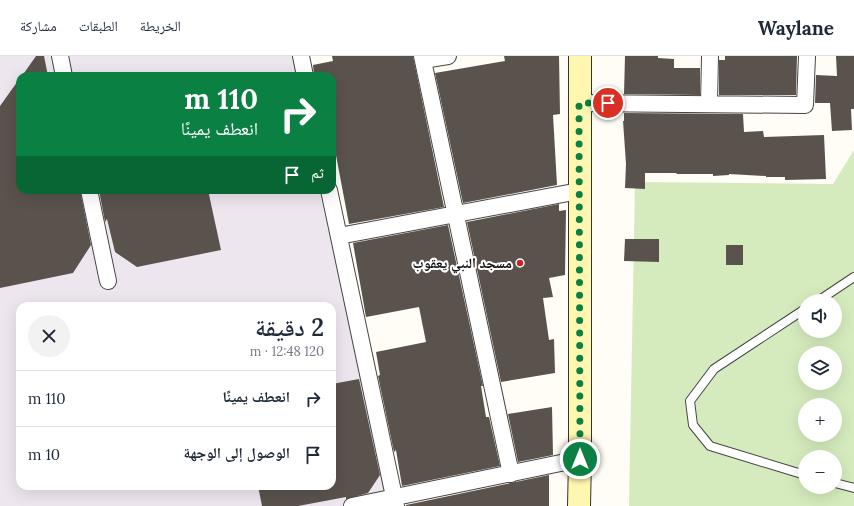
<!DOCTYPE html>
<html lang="ar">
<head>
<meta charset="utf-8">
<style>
	:root { --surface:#fff; --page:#f2f2f3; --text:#1f2937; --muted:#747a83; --line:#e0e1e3 }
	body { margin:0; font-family:Lora,"Noto Naskh Arabic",serif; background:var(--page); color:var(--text); direction:rtl; height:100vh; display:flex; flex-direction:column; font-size:15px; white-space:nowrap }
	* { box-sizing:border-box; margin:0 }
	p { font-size:13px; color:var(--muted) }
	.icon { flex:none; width:22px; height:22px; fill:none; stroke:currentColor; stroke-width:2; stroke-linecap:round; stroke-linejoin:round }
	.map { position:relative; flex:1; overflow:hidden; direction:ltr }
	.sheet { position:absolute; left:16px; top:246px; width:320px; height:188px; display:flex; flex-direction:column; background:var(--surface); border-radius:12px; box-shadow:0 4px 16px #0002; direction:rtl }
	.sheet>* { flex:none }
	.banner { position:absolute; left:16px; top:16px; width:320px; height:122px; border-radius:12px; box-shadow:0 4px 16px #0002; direction:rtl; background:#0b8043; color:#fff; overflow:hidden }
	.buttons { position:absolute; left:798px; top:238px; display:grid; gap:8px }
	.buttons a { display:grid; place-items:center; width:44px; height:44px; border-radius:50%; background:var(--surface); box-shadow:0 4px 16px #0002; font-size:20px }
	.pin { position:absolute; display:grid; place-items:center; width:34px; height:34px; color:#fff; margin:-17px; border:2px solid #fff; border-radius:50%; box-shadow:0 1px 4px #0007 }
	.me { position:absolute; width:44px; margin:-22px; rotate:0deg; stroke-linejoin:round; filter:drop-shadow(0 0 3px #0008) }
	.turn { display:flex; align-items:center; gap:14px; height:84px; padding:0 12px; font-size:18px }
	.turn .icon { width:52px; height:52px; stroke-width:2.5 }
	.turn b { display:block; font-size:28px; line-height:34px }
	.then { display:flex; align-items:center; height:38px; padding:0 12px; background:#0003; gap:8px; font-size:15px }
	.round { display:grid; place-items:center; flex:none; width:42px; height:42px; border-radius:21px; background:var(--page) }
	.headline { display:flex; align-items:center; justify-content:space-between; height:68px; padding:0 12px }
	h1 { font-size:24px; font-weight:600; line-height:30px }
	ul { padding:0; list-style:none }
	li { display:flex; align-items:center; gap:12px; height:56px; padding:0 12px; border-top:1px solid var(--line) }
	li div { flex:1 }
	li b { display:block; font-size:15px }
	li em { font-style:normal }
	header { display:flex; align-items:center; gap:24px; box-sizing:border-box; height:56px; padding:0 20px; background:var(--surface); border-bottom:1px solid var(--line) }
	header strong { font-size:19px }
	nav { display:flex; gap:22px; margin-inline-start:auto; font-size:14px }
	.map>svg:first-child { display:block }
</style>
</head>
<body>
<header>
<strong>Waylane</strong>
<nav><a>الخريطة</a><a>الطبقات</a><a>مشاركة</a></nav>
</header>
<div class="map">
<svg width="854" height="450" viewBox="0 0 854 450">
	<rect width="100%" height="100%" fill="#fffdf5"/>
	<path fill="#eee6ef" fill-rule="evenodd" d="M 0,0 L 295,0 L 299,20 L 20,20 L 20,134 L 323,134 L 390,450 L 0,450 ZM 20,250 L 332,250 L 332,430 L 20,430 Z"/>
	<path fill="#d5ebbd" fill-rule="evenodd" d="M 854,94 L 854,450 L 629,450 L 635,126 L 833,128 ZM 805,245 L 835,245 L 835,275 L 805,275 ZM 805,297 L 835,297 L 835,327 L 805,327 ZM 805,349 L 835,349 L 835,379 L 805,379 ZM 805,401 L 835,401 L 835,431 L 805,431 Z"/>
	<path fill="#5a524d" d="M 36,0 L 44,0 L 48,20 L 22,20 Z
		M 332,0 L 413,0 L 444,151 L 349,168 L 332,78 L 332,20 L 314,20 L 313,9 L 333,5 Z
		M 504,0 L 559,0 L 560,58 L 553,59 L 557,129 L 463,147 L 435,17 L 505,5 Z
		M 625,0 L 658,0 L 658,2 L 674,3 L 674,12 L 700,12 L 700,39 L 624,38 Z
		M 725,0 L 797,0 L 796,39 L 719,39 L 719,4 L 725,4 Z
		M 836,0 L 854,0 L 854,53 L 851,53 L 852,74 L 832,75 L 830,47 L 815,47 L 816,19 L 837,20 Z
		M 20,22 L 20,134 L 80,134 L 91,189 L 73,217 L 0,232 L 0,50 Z
		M 624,57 L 743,58 L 744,76 L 763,75 L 764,81 L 824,79 L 826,123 L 785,124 L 785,121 L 766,121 L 766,120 L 729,118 L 729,119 L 713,120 L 713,118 L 677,118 L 676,117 L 645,117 L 645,133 L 625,132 L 626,108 L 623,65 L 624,65 Z
		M 99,134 L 208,134 L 221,194 L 137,211 L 115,196 L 107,163 L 105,166 Z
		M 559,148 L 559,155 L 566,154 L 565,219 L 549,222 L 553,241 L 543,242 L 549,284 L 554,283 L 555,317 L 501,326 L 467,166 Z
		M 448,169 L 483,330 L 481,330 L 486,361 L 489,361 L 500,410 L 402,430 L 396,394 L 394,396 L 378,320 L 380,319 L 376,296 L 426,286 L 419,251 L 366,261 L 353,187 Z
		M 625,183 L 659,183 L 659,206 L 624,205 Z
		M 726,189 L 743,189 L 743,209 L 726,209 Z
		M 359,323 L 380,419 L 368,437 L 346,443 L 346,441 L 298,450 L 262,450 L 258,430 L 332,430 L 332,328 Z
		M 552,351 L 553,399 L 518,406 L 508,358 Z
		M 549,419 L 549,450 L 406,450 L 406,449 Z"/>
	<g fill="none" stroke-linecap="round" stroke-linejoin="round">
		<defs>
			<path id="lane" d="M 818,245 L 854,221
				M 805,253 L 714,313 L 690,345 L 693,369 L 710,390 L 805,419
				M 835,427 L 854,432"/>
			<path id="street" d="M 60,0 L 64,20
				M 301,0 L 305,20
				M 422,0 L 511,418
				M 423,4 L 448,0
				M 579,47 L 805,49 L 807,0
				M 709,48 L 710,0
				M 89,134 L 108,225
				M 329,134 L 396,450
				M 339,180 L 579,135
				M 352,450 L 580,403"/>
			<path id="secondary" d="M 579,450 L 580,403 L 580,0"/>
		</defs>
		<use href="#lane" stroke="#444" stroke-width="10"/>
		<use href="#street" stroke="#444" stroke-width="18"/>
		<use href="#secondary" stroke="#333" stroke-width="24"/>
		<use href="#lane" stroke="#fff" stroke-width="8"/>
		<use href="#street" stroke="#fff" stroke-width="16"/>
		<use href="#secondary" stroke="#fff6b0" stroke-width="22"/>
	</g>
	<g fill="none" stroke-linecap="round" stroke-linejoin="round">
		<path stroke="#0b8043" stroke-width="7" stroke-dasharray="0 12.6" d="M 580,403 L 579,47 L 608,47"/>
	</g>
	<circle fill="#c4262e" stroke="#fff" stroke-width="1.5" cx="520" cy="207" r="4"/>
	<g text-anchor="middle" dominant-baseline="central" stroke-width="4" stroke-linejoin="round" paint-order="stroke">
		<g font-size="14" font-weight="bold" fill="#111" stroke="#fff" text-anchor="end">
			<text x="512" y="207">مسجد النبي يعقوب</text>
		</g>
	</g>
</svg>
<div class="buttons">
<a><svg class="icon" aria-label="sound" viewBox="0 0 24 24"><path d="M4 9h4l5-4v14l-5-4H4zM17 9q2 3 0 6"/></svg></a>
<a><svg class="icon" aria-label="layers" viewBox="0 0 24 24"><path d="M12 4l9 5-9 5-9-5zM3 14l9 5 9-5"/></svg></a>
<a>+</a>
<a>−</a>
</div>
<div class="pin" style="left:608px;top:47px;background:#d93025"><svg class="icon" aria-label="arrive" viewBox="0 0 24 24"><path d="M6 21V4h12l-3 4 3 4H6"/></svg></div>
<svg class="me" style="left:580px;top:403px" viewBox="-20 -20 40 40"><circle r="17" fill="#0b8043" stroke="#fff" stroke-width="3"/><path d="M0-11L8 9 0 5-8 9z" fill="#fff"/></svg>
<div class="banner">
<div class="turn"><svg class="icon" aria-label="right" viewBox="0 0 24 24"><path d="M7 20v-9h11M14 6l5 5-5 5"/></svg><div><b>110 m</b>انعطف يمينًا</div></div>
<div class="then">ثم<svg class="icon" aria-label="arrive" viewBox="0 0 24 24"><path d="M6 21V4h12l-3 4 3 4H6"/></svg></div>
</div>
<section class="sheet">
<div class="headline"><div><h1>2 دقيقة</h1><p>120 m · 12:48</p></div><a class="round"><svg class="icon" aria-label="close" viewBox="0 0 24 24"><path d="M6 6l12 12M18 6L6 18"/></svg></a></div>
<ul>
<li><svg class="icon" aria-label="right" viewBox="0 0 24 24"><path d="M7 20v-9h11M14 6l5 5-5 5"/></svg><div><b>انعطف يمينًا</b></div><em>110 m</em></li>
<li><svg class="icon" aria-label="arrive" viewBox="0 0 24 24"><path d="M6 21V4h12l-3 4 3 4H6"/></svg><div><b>الوصول إلى الوجهة</b></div><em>10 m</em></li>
</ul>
</section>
</div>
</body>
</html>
